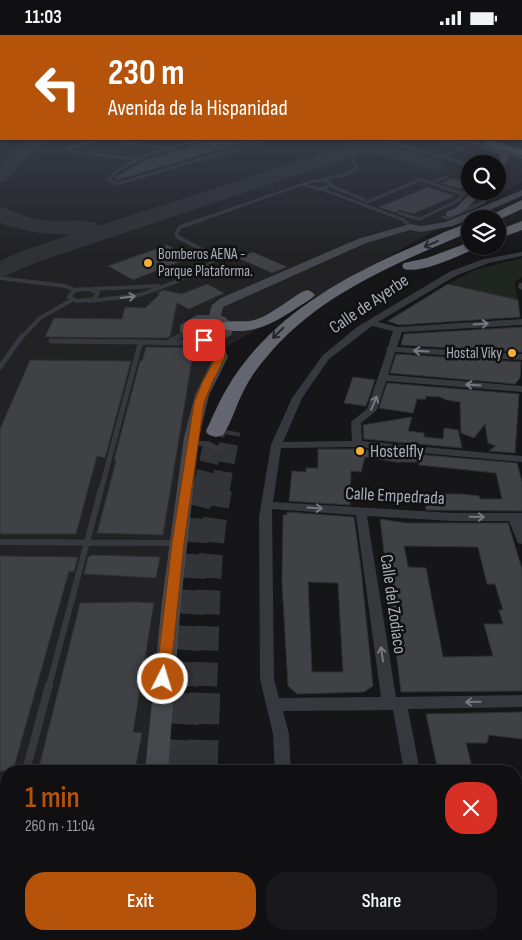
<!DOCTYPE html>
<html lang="en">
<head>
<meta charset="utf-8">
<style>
	:root { --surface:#101012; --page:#19191b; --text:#f1f3f6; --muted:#9c9d9f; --line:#303032; --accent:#b45309 }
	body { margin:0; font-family:"Sofia Sans Condensed",sans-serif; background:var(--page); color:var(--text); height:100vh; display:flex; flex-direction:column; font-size:19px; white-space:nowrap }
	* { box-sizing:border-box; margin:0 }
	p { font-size:16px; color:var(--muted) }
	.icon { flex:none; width:28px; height:28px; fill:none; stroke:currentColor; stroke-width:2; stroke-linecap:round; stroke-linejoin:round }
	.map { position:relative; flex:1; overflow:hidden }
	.drawer { position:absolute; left:0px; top:730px; width:522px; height:175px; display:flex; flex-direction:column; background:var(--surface); border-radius:20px 20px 0 0; box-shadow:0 2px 8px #0003,0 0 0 1px var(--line) }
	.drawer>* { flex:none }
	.banner { position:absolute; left:0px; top:0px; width:522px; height:105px; box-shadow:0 2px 8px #0003,0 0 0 1px var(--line); background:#b45309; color:#fff; overflow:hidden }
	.fabs { position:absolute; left:461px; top:120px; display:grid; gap:10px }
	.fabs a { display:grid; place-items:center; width:45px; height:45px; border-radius:50%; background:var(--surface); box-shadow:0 2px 8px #0003,0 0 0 1px var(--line); font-size:25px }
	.pin { position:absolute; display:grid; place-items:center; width:42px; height:42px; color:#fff; margin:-21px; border-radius:10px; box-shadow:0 2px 8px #0006 }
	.me { position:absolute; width:55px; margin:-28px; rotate:5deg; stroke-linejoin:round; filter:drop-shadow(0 0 4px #0008) }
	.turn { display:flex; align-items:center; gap:18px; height:105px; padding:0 25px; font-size:22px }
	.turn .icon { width:65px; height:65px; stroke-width:2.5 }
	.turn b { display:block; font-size:35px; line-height:42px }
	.round { display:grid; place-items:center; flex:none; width:52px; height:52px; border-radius:20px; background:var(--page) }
	.head { display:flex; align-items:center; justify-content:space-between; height:85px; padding:0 25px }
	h1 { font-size:30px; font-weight:600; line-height:38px; color:var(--accent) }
	.cta { display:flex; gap:10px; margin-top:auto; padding:10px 25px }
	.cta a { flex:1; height:58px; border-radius:20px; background:var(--accent); color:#fff; font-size:20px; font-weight:600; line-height:58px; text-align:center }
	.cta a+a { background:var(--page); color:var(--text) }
	.status { display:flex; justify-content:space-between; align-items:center; height:35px; padding:0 25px; background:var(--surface); direction:ltr }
	.status svg { height:14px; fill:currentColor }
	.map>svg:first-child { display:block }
</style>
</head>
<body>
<div class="status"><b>11:03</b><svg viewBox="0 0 49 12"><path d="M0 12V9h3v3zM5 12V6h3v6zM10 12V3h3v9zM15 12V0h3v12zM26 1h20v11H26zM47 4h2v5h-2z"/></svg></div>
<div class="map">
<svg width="522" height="905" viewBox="0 0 522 905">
	<rect width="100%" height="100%" fill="#161618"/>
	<path fill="#222225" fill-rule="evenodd" d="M 0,93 L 1,104 L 521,104 L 522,93 L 522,147 L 211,320 L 148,736 L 6,736 L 6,899 L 123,899 L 122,905 L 0,905 ZM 470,129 L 498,129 L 498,156 L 470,156 Z"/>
	<path fill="#1e261f" d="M 522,223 L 522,242 L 514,247 L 518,265 L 448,249 L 475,235 Z"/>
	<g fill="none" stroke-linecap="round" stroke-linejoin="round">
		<path fill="#303135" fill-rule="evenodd" d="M 30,104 L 52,104 C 46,112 36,113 29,120 C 19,129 14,145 0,148 L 0,130 L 16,111 Z
			M 355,108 L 381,108 L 440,126 L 443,130 L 440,134 L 433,136 L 380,120 L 357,120 L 40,226 L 0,243 L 0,226 L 22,216 L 70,200 L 32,197 L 2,189 L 0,188 L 0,172 C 14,176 26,183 41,185 C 59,187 79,184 96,188 L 98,191 Z"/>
	</g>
	<path fill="#404145" stroke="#303034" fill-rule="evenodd" d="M 214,104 L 255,104 L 117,145 L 114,143 L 143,126 Z
		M 453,143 L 470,148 L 470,150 L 460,154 L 441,148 Z
		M 428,152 L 455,161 L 413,179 L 399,175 L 396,178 L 379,172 Z
		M 167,210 L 192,222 L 133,245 L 108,231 Z
		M 253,217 L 287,232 L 272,238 L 238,223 Z
		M 207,249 L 224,258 L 189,274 L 177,268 L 170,301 L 167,303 L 45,302 L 54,283 L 122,284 L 125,272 L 145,273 L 160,259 L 157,258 L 163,255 L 182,259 Z
		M 448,249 L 518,265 L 520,282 L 399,290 L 388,286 Z
		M 522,292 L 522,317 L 401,310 L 404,299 Z
		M 146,312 L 194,313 L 163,500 L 97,498 L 116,426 L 114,425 L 140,326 L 142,326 Z
		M 396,319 L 521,327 L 520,343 L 515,349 L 390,338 Z
		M 30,325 L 131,326 L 105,423 L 97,421 L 76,499 L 0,499 L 0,394 Z
		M 353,342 L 375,345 L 366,371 L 344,368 Z
		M 387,348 L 519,359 L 515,418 L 489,416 L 496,411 L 488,408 L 485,389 L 474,403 L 461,398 L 460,367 L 447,365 L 440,362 L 425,361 L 426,364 L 417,364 L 413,378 L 379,373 Z
		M 412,382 L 408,396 L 424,398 L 424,402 L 443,404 L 444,393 L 458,395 L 462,413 L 364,404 L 363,390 Z
		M 318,414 L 357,414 L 517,428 L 522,447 L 522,476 L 426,475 L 425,460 L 429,459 L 462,459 L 479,461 L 480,464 L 502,464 L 496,438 L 419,430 L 419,427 L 396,427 L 365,422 L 361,437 L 351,436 L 350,470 L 289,466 L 292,436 L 306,437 L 306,433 L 318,433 Z
		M 287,477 L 354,482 L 361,534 L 373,651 L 364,657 L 297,659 L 288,651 L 282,547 L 283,480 L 287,480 ZM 308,547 L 338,548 L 343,637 L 312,637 Z
		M 380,484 L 406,488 L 508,488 L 522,534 L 522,656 L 401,657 ZM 404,511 L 478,512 L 487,549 L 495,549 L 503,575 L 499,575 L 503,589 L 484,589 L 493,621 L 443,622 L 426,533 L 408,532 Z
		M 92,520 L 160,522 L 156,543 L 84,539 L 88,522 Z
		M 0,521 L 78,522 L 74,537 L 69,536 L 13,736 L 0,736 Z
		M 136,567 L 154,568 L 133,697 L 142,698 L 135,736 L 38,736 L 80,568 Z
		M 522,677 L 522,704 L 489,700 L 487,708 L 466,708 L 473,736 L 438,736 L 426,679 Z"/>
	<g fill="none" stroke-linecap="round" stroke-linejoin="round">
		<path stroke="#333438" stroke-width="19" stroke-dasharray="19 9" stroke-linecap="butt" d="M 202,455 L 216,396
			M 220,455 L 231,396"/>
		<path stroke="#333438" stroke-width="24" stroke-dasharray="24 12" stroke-linecap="butt" d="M 186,651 L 198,472 L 202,454
			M 205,651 C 208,586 207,518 220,454"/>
		<path stroke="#333438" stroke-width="31" stroke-dasharray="31 16" stroke-linecap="butt" d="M 180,736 L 186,650
			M 202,736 L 205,650
			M 169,899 L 169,905
			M 196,899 L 196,905"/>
		<path stroke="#37383d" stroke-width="3" d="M 102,104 L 67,113 L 76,117 L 136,124
			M 113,104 L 127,108 L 171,114
			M 206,104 C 171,113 135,119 108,144 L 117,149 L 269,104
			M 381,104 L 469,130
			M 433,104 L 464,113
			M 441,122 L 464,113
			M 418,144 L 464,159
			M 321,145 L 343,140 L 357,134 L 343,104
			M 325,145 L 333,150 L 319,154 L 305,150 L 309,147 Z
			M 430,148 L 446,142
			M 331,151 L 364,165
			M 319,153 L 404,185
			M 367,167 L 420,145
			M 399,178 L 418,184
			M 443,182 L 447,183 L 482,168 L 490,161
			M 420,184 L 457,166 L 469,153
			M 200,185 L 306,148"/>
		<path stroke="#37383d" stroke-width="4" d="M 402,184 L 407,188
			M 0,243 L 65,251 L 75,255
			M 89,254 L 98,258 L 94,264 L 77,266 L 69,262 L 75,255 Z
			M 93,254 L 158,251
			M 89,266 L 140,260 L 175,247 L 207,231 L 212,227 L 210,219 L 178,202 L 176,199 L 180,192 L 204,184
			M 21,303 L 40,283 L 72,265
			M 178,303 L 186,297"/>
		<path stroke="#37383d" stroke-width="5" d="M 51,306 L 143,307
			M 170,306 L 180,301
			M 0,332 L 22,301
			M 192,408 L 209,409 L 221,416
			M 101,455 L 140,309 L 146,307 L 175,308 L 204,305"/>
		<path stroke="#37383d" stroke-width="6" d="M 0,507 L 176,508
			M 49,651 L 101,454"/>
		<path stroke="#37383d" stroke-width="8" d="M 26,736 L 49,650
			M 0,799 L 6,799
			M 0,834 L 6,810"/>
		<path fill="#37383d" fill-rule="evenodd" d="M 522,217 L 522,221 L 489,228 L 457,240 L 378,287 L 398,292 L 522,284 L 522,290 L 402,297 L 397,312 L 522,319 L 522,325 L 395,317 L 388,340 L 522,351 L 522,357 L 386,346 L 377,375 L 361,388 L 362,406 L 522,421 L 522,427 L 357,412 L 281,413 L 273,467 L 452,478 L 522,478 L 522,509 L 518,508 L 509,486 L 452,486 L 367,481 L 396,662 L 522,660 L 522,672 L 408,674 L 420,736 L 404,736 L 393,675 L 283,676 L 289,699 L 291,736 L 275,736 L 273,699 L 260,644 L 259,482 L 271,410 L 292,363 L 323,320 L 357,292 L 451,236 L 484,224 ZM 372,291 L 393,296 L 388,312 L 386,314 L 387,316 L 367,374 L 351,387 L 352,406 L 283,407 L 302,363 L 329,324 ZM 272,474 L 356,480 L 381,662 L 279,663 L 274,644 Z
			M 519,248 L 522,248 L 522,255 L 518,253 Z
			M 282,899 L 300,899 L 300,905 L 282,905 Z
			M 433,899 L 451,899 L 452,905 L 434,905 Z"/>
		<path fill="#45474d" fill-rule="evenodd" d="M 457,104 L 468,104 L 492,112 L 496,110 L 522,119 L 522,124 L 508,119 L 509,124 L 501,135 L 498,135 L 497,129 L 501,124 L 499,119 Z
			M 522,155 L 522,161 L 453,191 L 421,197 L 410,195 L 366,208 L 223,272 L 221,281 L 225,282 L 234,291 L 231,300 L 221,306 L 228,322 L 209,360 L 199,402 L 181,566 L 168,736 L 145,736 L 162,566 L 184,402 L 195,360 L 214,322 L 209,308 L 192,305 L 180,297 L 180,290 L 197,280 L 209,280 L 212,270 L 221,263 L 358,204 L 410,189 L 421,191 L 446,187 ZM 203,287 L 218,288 L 222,292 L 221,296 C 212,303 201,301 192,296 L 192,292 Z
			M 473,156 L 482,156 C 474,167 461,183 446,181 L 446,177 L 456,173 Z
			M 129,899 L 156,899 L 155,905 L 127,905 Z"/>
		<path fill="#63666e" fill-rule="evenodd" d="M 490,105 L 522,114 L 522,120 L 486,110 L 485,108 L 486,106 Z
			M 522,165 L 522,174 L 498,185 L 483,184 Z
			M 522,186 L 522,195 L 498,204 L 498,195 Z
			M 470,188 L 470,197 C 397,228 316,260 265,324 C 257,333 249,345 244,355 C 236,370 232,387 223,400 L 216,402 L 209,400 L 206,396 C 213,382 218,368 226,355 C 265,287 333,247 403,216 C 425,207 447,194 470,188 Z
			M 470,207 L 470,211 L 477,211 L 475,214 C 457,221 422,239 404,234 L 402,231 L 404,228 L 427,223 Z
			M 307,255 L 312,257 L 315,260 L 312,263 C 284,281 258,303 222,294 L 220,291 L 222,288 C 232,285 241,287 250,286 C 266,284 288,265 302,257 Z"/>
		<path stroke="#45474d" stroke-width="9" d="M 462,104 L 473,104"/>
	</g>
	<defs><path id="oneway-shaft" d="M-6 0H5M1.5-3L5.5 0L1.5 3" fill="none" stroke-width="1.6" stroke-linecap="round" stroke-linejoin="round" transform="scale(1.25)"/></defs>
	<g stroke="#26262a">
		<use href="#oneway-shaft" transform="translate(431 209) rotate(157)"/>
		<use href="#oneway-shaft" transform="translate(278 298) rotate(136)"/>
	</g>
	<g stroke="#757881">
		<use href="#oneway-shaft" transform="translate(128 262) rotate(-7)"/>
		<use href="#oneway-shaft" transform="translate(481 289) rotate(-4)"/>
		<use href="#oneway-shaft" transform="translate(421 316) rotate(-177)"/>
		<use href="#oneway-shaft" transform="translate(473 350) rotate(-176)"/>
		<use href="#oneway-shaft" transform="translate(374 368) rotate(-67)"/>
		<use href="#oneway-shaft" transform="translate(315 473) rotate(4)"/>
		<use href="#oneway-shaft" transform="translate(477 482) rotate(1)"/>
		<use href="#oneway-shaft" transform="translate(382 619) rotate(-98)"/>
		<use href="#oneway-shaft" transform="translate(473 667) rotate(179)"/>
	</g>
	<linearGradient id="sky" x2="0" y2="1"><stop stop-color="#0c0c0d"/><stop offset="0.42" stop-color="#363c48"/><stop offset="1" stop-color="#363c48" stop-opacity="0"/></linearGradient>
	<rect width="522" height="220" fill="url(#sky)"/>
	<path fill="#b45309" stroke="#753606" d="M 214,301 L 219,304 L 225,322 L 212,348 L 204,368 L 184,508 L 170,644 L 168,649 L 163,650 L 158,649 L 156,644 L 172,508 L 194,368 L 202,348 L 216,322 L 211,307 L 204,308 L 200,305 L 204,302 Z"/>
	<g fill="#f2b134" stroke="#111113" stroke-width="2">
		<circle cx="148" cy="228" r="5"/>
		<circle cx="512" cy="318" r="5"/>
		<circle cx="360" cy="416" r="5"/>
	</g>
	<g text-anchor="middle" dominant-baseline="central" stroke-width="5" stroke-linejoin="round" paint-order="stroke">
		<g font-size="15" fill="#a8adb8" stroke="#111113" text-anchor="start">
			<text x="158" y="219">Bomberos AENA -<tspan x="158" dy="17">Parque Plataforma.</tspan></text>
			<text x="502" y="318" text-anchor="end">Hostal Viky</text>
		</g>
		<g font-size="18" fill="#a8adb8" stroke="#111113">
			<text transform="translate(369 269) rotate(-34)">Calle de Ayerbe</text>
			<text transform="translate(395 461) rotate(3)">Calle Empedrada</text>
			<text transform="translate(393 569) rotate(82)">Calle del Zodíaco</text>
		</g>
		<g font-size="18" fill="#a8adb8" stroke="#111113" text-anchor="start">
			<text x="370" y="416">Hostelfly</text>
		</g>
	</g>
</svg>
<div class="fabs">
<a><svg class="icon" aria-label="search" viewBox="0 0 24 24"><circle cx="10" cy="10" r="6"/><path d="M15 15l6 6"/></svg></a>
<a><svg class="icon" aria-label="layers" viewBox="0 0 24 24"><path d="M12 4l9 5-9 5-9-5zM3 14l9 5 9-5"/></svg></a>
</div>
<div class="pin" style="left:204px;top:305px;background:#d93025"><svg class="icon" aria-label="arrive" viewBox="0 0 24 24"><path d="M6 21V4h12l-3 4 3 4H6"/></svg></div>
<svg class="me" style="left:163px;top:644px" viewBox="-20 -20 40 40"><circle r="17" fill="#b45309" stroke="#fff" stroke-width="3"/><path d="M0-11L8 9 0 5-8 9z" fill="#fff"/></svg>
<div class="banner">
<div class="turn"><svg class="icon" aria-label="left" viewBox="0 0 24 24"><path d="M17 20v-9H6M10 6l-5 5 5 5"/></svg><div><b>230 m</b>Avenida de la Hispanidad</div></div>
</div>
<section class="drawer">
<div class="head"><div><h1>1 min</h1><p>260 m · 11:04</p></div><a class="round" style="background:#d93025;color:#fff"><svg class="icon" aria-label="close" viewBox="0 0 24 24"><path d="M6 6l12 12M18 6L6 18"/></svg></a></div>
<div class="cta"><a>Exit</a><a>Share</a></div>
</section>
</div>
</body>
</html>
